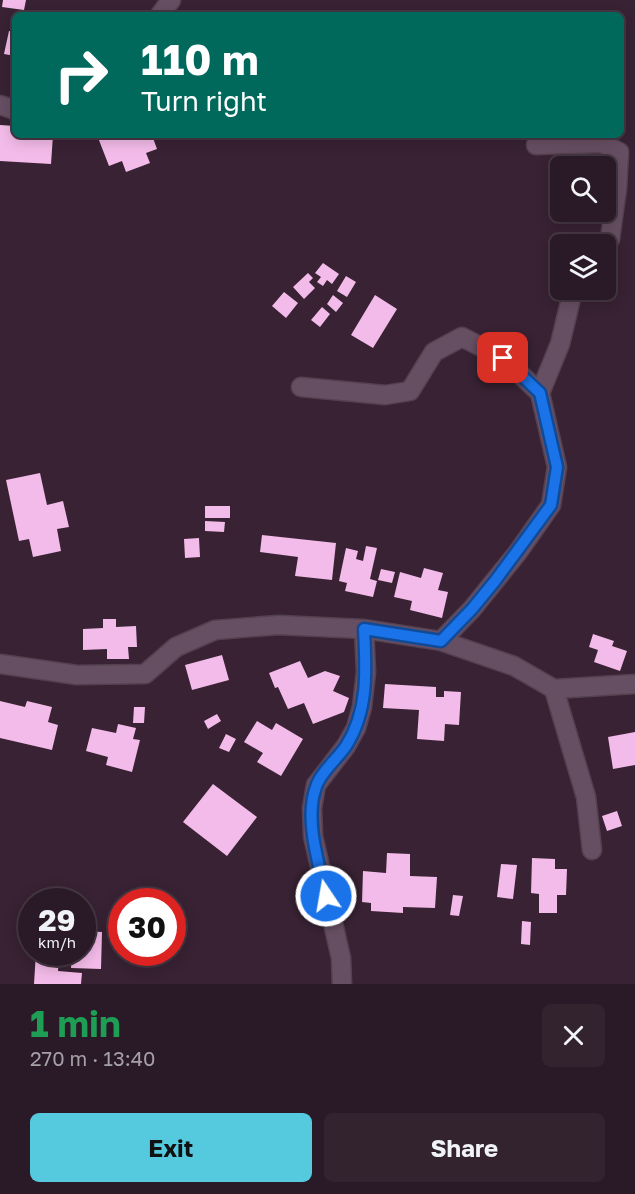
<!DOCTYPE html>
<html lang="en">
<head>
<meta charset="utf-8">
<style>
	:root { --surface:#2a1a27; --page:#32232f; --text:#f1f3f6; --muted:#a5a1a7; --line:#463844; --accent:#55cadf }
	body { margin:0; font-family:"Golos Text",sans-serif; background:var(--page); color:var(--text); height:100vh; display:flex; flex-direction:column; font-size:22px; white-space:nowrap }
	* { box-sizing:border-box; margin:0 }
	p { font-size:20px; color:var(--muted) }
	.icon { flex:none; width:33px; height:33px; fill:none; stroke:currentColor; stroke-width:2; stroke-linecap:round; stroke-linejoin:round }
	.map { position:relative; height:984px; overflow:hidden }
	.panel { display:flex; flex-direction:column; background:var(--surface); flex:1 }
	.panel>* { flex:none }
	.hud { position:absolute; left:12px; top:12px; width:612px; height:126px; border-radius:9px; box-shadow:0 3px 15px #0003,0 0 0 2px var(--line); background:#00695c; color:#fff; overflow:hidden }
	.buttons { position:absolute; left:550px; top:156px; display:grid; gap:12px }
	.buttons a { display:grid; place-items:center; width:66px; height:66px; border-radius:9px; background:var(--surface); box-shadow:0 3px 15px #0003,0 0 0 2px var(--line); font-size:30px }
	.speed { position:absolute; left:18px; top:888px; display:flex; gap:12px; font-size:30px; font-weight:700; text-align:center }
	.speed>* { display:grid; place-content:center; width:78px; height:78px; border-radius:50%; background:var(--surface); box-shadow:0 3px 15px #0003,0 0 0 2px var(--line); line-height:1 }
	.speed small { font-size:15px; font-weight:400 }
	.speed .limit { border:9px solid #d22; background:#fff; color:#111 }
	.pin { position:absolute; display:grid; place-items:center; width:51px; height:51px; color:#fff; margin:-26px; border-radius:12px; box-shadow:0 3px 9px #0006 }
	.me { position:absolute; width:66px; margin:-33px; rotate:348deg; stroke-linejoin:round; filter:drop-shadow(0 0 4px #0008) }
	.turn { display:flex; align-items:center; gap:21px; height:126px; padding:0 30px; font-size:27px }
	.turn .icon { width:78px; height:78px; stroke-width:2.5 }
	.turn b { display:block; font-size:42px; line-height:51px }
	.round { display:grid; place-items:center; flex:none; width:63px; height:63px; border-radius:9px; background:var(--page) }
	.summary { display:flex; align-items:center; justify-content:space-between; height:102px; padding:0 30px }
	h1 { font-size:36px; font-weight:700; line-height:45px; color:#1e9e55 }
	.action { display:flex; gap:12px; margin-top:auto; padding:12px 30px }
	.action a { flex:1; height:69px; border-radius:9px; background:var(--accent); color:#111; font-size:24px; font-weight:700; line-height:69px; text-align:center }
	.action a+a { background:var(--page); color:var(--text) }
	.map>svg:first-child { display:block }
</style>
</head>
<body>
<div class="map">
<svg width="635" height="984" viewBox="0 0 635 984">
	<rect width="100%" height="100%" fill="#382234"/>
	<path fill="#f3bbe9" d="M 3,0 L 26,0 L 24,10 L 2,7 Z
		M 9,31 L 15,32 L 15,56 L 4,54 Z
		M 0,125 L 15,126 L 15,135 L 53,135 L 51,164 L 0,161 Z
		M 97,135 L 161,135 L 153,138 L 157,149 L 146,153 L 150,163 L 126,172 L 122,161 L 109,166 Z
		M 323,263 L 339,274 L 332,284 L 327,280 L 323,286 L 317,282 L 321,277 L 315,273 Z
		M 308,273 L 313,278 L 309,282 L 315,288 L 304,299 L 293,287 Z
		M 346,276 L 356,282 L 347,297 L 337,291 Z
		M 284,292 L 298,303 L 286,318 L 272,306 Z
		M 333,295 L 343,303 L 336,312 L 327,304 Z
		M 375,295 L 397,309 L 373,348 L 351,335 Z
		M 322,307 L 330,314 L 320,327 L 311,320 Z
		M 40,473 L 47,505 L 63,501 L 69,527 L 57,529 L 61,551 L 33,557 L 29,539 L 19,541 L 6,480 Z
		M 205,506 L 230,506 L 230,518 L 205,518 Z
		M 205,521 L 225,522 L 224,532 L 205,531 Z
		M 262,535 L 336,543 L 332,580 L 295,576 L 298,557 L 260,552 Z
		M 199,538 L 200,557 L 185,558 L 184,539 Z
		M 366,546 L 377,548 L 370,579 L 377,581 L 373,597 L 345,591 L 347,583 L 339,581 L 346,548 L 358,551 L 356,559 L 363,561 Z
		M 424,568 L 443,573 L 438,590 L 448,592 L 442,618 L 410,610 L 412,601 L 394,597 L 400,572 L 421,578 Z
		M 381,569 L 395,572 L 392,583 L 378,580 Z
		M 103,619 L 116,619 L 116,627 L 136,626 L 137,647 L 128,647 L 129,659 L 107,659 L 107,649 L 83,650 L 83,629 L 103,628 Z
		M 593,634 L 614,641 L 612,646 L 627,651 L 620,671 L 594,662 L 598,650 L 589,647 Z
		M 222,655 L 229,680 L 192,690 L 185,665 Z
		M 300,661 L 308,678 L 325,671 L 340,676 L 333,691 L 349,698 L 344,712 L 313,724 L 304,703 L 288,709 L 278,687 L 275,688 L 269,673 Z
		M 385,684 L 436,687 L 436,697 L 444,697 L 444,691 L 461,692 L 459,725 L 445,724 L 444,741 L 417,739 L 419,710 L 383,708 Z
		M 0,701 L 25,707 L 27,701 L 52,707 L 48,722 L 58,725 L 52,750 L 0,738 Z
		M 134,707 L 145,707 L 144,723 L 133,723 Z
		M 217,714 L 221,721 L 208,729 L 204,721 Z
		M 257,721 L 272,730 L 276,723 L 303,739 L 281,776 L 257,762 L 263,753 L 244,742 Z
		M 118,724 L 136,728 L 133,739 L 140,740 L 132,772 L 106,765 L 108,757 L 86,751 L 92,728 L 116,733 Z
		M 635,732 L 635,765 L 613,769 L 608,737 Z
		M 226,734 L 236,739 L 229,752 L 219,748 Z
		M 213,784 L 257,817 L 227,856 L 183,822 Z
		M 617,811 L 622,826 L 607,831 L 602,816 Z
		M 387,853 L 410,854 L 410,876 L 437,877 L 435,908 L 403,907 L 403,913 L 371,911 L 371,903 L 362,902 L 363,871 L 386,873 Z
		M 532,858 L 555,859 L 555,869 L 567,869 L 566,895 L 557,895 L 557,913 L 539,913 L 539,894 L 531,893 Z
		M 501,864 L 517,865 L 513,899 L 497,897 Z
		M 453,895 L 463,896 L 459,916 L 450,915 Z
		M 522,921 L 531,922 L 530,945 L 521,944 Z
		M 82,931 L 102,932 L 101,969 L 71,968 L 72,952 L 82,952 Z
		M 36,952 L 59,952 L 58,971 L 82,973 L 81,984 L 34,984 Z"/>
	<g fill="none" stroke-linecap="round" stroke-linejoin="round">
		<defs>
			<path id="minor" d="M 160,15 L 171,0
				M 0,105 L 15,110
				M 536,145 L 602,143 L 619,152 L 617,188 L 610,239 L 606,245
				M 301,387 L 385,395 L 410,391 L 434,352 L 462,337 L 503,358 L 540,393 L 557,467 L 551,505 L 518,552 L 472,609 L 441,641
				M 540,393 L 560,344 L 573,290
				M 0,664 L 77,675 L 145,674 L 176,647 L 215,630 L 278,625 L 364,629 L 441,641 L 514,666 L 554,689 L 586,797 L 592,850
				M 554,689 L 635,684
				M 342,984 L 341,958 L 313,836 L 312,808 L 316,785 L 346,746 L 356,728 L 362,707 L 366,672 L 364,629"/>
		</defs>
		<use href="#minor" stroke="#544150" stroke-width="21"/>
		<use href="#minor" stroke="#674f63" stroke-width="18"/>
	</g>
	<g fill="none" stroke-linecap="round" stroke-linejoin="round">
		<defs>
			<path id="route" d="M 326,896 C 319,864 304,819 316,787 C 320,773 338,758 346,746 C 369,710 366,669 364,629 L 441,641 L 472,609 L 495,581 L 551,505 L 557,467 L 540,393 L 503,358"/>
		</defs>
		<use href="#route" stroke="#114b97" stroke-width="15"/>
		<use href="#route" stroke="#1a73e8" stroke-width="10"/>
	</g>
</svg>
<div class="buttons">
<a><svg class="icon" aria-label="search" viewBox="0 0 24 24"><circle cx="10" cy="10" r="6"/><path d="M15 15l6 6"/></svg></a>
<a><svg class="icon" aria-label="layers" viewBox="0 0 24 24"><path d="M12 4l9 5-9 5-9-5zM3 14l9 5 9-5"/></svg></a>
</div>
<div class="speed"><div>29<small>km/h</small></div><div class="limit">30</div></div>
<div class="pin" style="left:503px;top:358px;background:#d93025"><svg class="icon" aria-label="arrive" viewBox="0 0 24 24"><path d="M6 21V4h12l-3 4 3 4H6"/></svg></div>
<svg class="me" style="left:326px;top:896px" viewBox="-20 -20 40 40"><circle r="17" fill="#1a73e8" stroke="#fff" stroke-width="3"/><path d="M0-11L8 9 0 5-8 9z" fill="#fff"/></svg>
<div class="hud">
<div class="turn"><svg class="icon" aria-label="right" viewBox="0 0 24 24"><path d="M7 20v-9h11M14 6l5 5-5 5"/></svg><div><b>110 m</b>Turn right</div></div>
</div>
</div>
<section class="panel">
<div class="summary"><div><h1>1 min</h1><p>270 m · 13:40</p></div><a class="round"><svg class="icon" aria-label="close" viewBox="0 0 24 24"><path d="M6 6l12 12M18 6L6 18"/></svg></a></div>
<div class="action"><a>Exit</a><a>Share</a></div>
</section>
</body>
</html>
